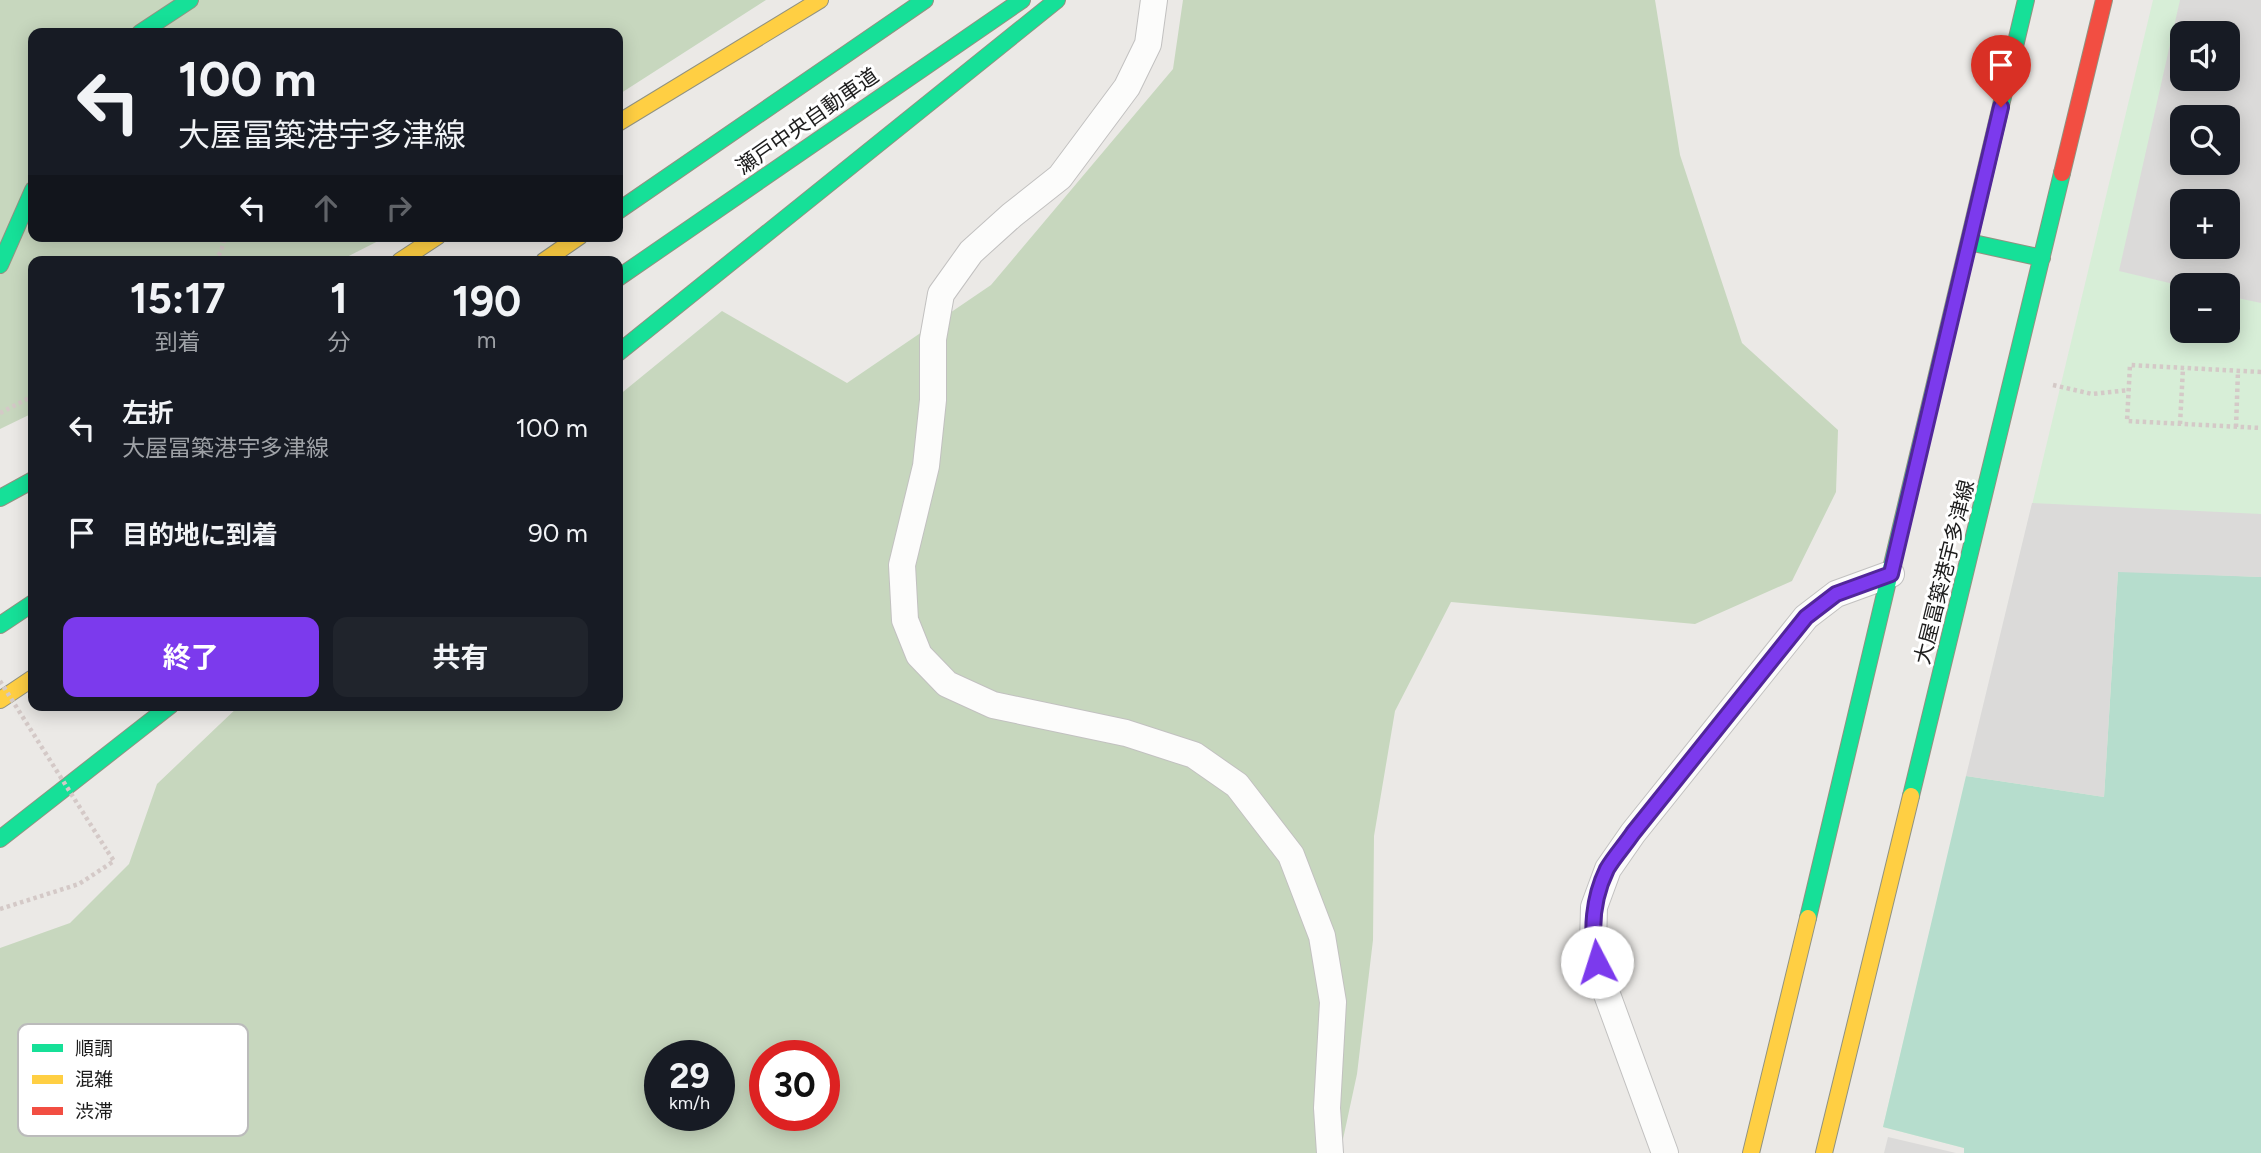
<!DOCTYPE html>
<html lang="ja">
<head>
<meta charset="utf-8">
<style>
	:root { --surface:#171b24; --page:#20242c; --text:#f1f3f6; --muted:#9ea1a6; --accent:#7c3aed }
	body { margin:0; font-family:Figtree,"Noto Sans JP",sans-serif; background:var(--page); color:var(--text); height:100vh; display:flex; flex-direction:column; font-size:26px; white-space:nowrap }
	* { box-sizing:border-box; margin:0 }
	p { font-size:23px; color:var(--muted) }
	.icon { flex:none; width:38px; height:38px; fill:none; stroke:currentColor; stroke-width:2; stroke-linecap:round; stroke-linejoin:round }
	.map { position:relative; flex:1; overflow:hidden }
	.drawer { position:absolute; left:28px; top:256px; width:595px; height:455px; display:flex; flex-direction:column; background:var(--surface); border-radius:14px; box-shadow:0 4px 18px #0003 }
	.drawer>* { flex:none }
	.guide { position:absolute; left:28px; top:28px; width:595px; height:214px; border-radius:14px; box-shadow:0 4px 18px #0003; background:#171b24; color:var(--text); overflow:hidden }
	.tools { position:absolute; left:2170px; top:21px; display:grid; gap:14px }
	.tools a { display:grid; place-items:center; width:70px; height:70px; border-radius:14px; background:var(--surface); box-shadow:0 4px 18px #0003; font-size:35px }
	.speed { position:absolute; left:644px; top:1040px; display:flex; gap:14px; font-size:35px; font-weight:700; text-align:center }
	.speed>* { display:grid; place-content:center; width:91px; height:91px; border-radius:50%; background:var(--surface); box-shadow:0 4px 18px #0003; line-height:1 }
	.speed small { font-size:18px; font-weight:400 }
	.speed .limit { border:10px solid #d22; background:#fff; color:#111 }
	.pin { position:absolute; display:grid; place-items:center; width:60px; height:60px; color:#fff; margin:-72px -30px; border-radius:50% 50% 50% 0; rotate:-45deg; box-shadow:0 0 7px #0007 }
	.pin .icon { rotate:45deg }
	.me { position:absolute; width:77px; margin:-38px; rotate:355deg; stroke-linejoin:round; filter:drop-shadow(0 0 5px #0008) }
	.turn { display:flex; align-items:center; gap:24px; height:147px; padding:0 35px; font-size:32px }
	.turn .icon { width:91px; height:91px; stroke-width:2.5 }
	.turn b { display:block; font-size:49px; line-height:60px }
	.lanes { display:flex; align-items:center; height:66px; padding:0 35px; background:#0003; justify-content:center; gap:35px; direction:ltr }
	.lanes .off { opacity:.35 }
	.eta { display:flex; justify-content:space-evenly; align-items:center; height:119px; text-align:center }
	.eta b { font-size:42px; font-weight:700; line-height:49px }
	.primary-button { display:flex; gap:14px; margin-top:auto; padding:14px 35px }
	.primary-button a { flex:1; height:80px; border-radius:14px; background:var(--accent); color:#fff; font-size:28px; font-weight:700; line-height:80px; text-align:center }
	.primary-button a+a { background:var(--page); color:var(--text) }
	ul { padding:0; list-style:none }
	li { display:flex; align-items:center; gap:21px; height:105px; padding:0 35px }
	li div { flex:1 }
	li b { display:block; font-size:26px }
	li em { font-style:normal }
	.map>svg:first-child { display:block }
</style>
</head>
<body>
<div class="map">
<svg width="2261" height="1153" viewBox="0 0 2261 1153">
	<rect width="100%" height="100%" fill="#ebe9e6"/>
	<path fill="#c7d7be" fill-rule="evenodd" d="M 0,0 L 766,0 L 618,95 L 618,33 L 33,33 L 33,236 L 388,236 L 339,261 L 33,261 L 33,413 L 0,429 Z
		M 1183,0 L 1655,0 L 1680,155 L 1742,343 L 1838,430 L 1836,492 L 1792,581 L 1695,624 L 1451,602 L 1395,711 L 1374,836 L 1373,940 L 1357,1074 L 1340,1153 L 0,1153 L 0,948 L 70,923 L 129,864 L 157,784 L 240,705 L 618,705 L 618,396 L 722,311 L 847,383 L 991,285 L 1173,69 ZM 660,1055 L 719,1055 L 719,1115 L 660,1115 ZM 765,1055 L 824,1055 L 824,1115 L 765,1115 Z"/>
	<path fill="#d7eed7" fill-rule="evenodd" d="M 2153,0 L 2261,0 L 2261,1153 L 1964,1153 L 1964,1148 L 1883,1127 ZM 2182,33 L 2228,33 L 2228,79 L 2182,79 ZM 2182,117 L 2228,117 L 2228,163 L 2182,163 ZM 2182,201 L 2228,201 L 2228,247 L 2182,247 ZM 2182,285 L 2228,285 L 2228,331 L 2182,331 Z"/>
	<path fill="#b6ddcd" d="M 2118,571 L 2261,577 L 2261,1153 L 1964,1153 L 1964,1148 L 1883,1127 L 1966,776 L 2104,797 Z"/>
	<path fill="#dbdad9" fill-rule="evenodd" d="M 2180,0 L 2261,0 L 2261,303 L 2228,296 L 2228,285 L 2182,286 L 2119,271 ZM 2182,33 L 2228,33 L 2228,79 L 2182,79 ZM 2182,117 L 2228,117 L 2228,163 L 2182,163 ZM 2182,201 L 2228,201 L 2228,247 L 2182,247 Z
		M 2032,503 L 2261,514 L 2261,577 L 2118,572 L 2104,797 L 1966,776 Z
		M 1888,1137 L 1956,1153 L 1884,1153 Z"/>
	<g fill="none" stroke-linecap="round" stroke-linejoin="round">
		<defs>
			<path id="street" d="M 1154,0 L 1148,44 L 1127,87 L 1060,177 L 1012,215 L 971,252 L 941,294 L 933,339 L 933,400 L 926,466 L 902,565 L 905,620 L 919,655 L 947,684 L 993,705 L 1126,733 L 1194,755 L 1237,785 L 1291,855 L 1322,936 L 1333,1002 L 1327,1108 L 1330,1153
				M 1665,1153 L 1601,978 L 1593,945 L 1594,907 L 1608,869 L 1633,833 L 1806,617 L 1836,594 L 1891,574"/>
			<path id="fast" d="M 140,33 L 190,0
				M 618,211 L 925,0
				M 1969,242 L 2042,258
				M 0,265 L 33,190
				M 618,278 L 1022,0
				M 618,353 L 1057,0
				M 0,498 L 33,480
				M 0,625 L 33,603
				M 1911,796 L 2062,173
				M 0,839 L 171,705
				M 1808,918 L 2026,0"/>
			<path id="slow" d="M 618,123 L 820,0
				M 400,261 L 438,236
				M 544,261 L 580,236
				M 0,700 L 33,678
				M 1751,1153 L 1808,918
				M 1824,1153 L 1911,796"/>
			<path id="jam" d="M 2062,173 L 2104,0"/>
		</defs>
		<use href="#street" stroke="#c2c1c0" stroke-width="28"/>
		<use href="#fast" stroke="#919281" stroke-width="18"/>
		<use href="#slow" stroke="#919281" stroke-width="18"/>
		<use href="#jam" stroke="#919281" stroke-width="18"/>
		<path stroke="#d4c9c7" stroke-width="4.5" stroke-dasharray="3.5 3.5" stroke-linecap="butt" d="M 214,261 L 221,252 L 225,236
			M 2261,372 L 2130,365 L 2127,421 L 2261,428
			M 2053,385 L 2092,394 L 2129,390
			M 0,413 L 33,396
			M 2180,424 L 2183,368
			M 2236,427 L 2238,371
			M 0,909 L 79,884 L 114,861 L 106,849"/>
		<use href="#street" stroke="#fcfcfb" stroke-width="26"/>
		<use href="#fast" stroke="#16e098" stroke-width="16"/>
		<use href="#slow" stroke="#ffcf43" stroke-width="16"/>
		<use href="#jam" stroke="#f24e42" stroke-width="16"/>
		<path stroke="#d4c9c7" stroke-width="4.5" stroke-dasharray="3.5 3.5" stroke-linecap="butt" d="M 0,681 L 106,849"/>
	</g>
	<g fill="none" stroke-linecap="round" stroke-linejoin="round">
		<defs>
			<path id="route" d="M 1597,962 C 1590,931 1593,898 1607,869 C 1614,857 1625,845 1633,833 L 1806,617 L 1836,594 L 1891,574 L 2001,107"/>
		</defs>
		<use href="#route" stroke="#51269a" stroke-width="18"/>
		<use href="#route" stroke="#7c3aed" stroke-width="12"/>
	</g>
	<g text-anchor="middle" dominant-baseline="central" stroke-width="6" stroke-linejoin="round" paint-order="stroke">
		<g font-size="21" fill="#1d1d1d" stroke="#fff">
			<text transform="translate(807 121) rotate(-35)">瀬戸中央自動車道</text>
			<text transform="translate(1944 572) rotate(-76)">大屋冨築港宇多津線</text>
		</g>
	</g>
	<rect x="18" y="1024" width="230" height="112" rx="10" fill="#fff" stroke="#bbb" stroke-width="2"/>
	<rect x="32" y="1044" width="31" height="8" fill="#16e098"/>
	<rect x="32" y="1075" width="31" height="9" fill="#ffcf43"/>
	<rect x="32" y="1107" width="31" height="8" fill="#f24e42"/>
	<g font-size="19" fill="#1d1d1d">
		<text x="75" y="1055">順調</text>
		<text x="75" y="1086">混雑</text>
		<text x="75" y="1118">渋滞</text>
	</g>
</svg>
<div class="tools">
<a><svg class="icon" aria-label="sound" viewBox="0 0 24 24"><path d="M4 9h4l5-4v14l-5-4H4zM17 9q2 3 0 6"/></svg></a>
<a><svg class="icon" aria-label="search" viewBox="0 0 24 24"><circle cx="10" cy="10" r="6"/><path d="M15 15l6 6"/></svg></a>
<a>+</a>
<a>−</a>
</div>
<div class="speed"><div>29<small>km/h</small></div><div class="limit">30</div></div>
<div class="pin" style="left:2001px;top:107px;background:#d93025"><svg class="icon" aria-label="arrive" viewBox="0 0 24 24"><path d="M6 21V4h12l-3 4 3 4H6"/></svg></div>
<svg class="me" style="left:1597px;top:962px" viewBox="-20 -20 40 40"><circle r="19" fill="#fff"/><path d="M0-13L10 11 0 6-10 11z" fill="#7c3aed"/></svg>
<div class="guide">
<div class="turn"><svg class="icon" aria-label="left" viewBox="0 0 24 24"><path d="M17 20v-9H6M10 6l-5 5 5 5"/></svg><div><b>100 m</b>大屋冨築港宇多津線</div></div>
<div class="lanes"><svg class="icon" aria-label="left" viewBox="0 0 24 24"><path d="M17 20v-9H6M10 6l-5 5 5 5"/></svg><svg class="icon off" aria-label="ahead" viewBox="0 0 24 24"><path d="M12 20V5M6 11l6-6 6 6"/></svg><svg class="icon off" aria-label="right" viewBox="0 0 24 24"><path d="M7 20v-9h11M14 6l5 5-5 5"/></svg></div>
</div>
<section class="drawer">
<div class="eta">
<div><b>15:17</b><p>到着</p></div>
<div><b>1</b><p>分</p></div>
<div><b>190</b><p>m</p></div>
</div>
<ul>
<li><svg class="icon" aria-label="left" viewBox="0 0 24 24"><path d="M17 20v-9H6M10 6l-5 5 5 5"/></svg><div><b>左折</b><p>大屋冨築港宇多津線</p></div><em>100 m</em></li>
<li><svg class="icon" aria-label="arrive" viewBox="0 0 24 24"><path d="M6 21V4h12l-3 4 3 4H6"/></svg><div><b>目的地に到着</b></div><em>90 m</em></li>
</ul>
<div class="primary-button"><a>終了</a><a>共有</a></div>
</section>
</div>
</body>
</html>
